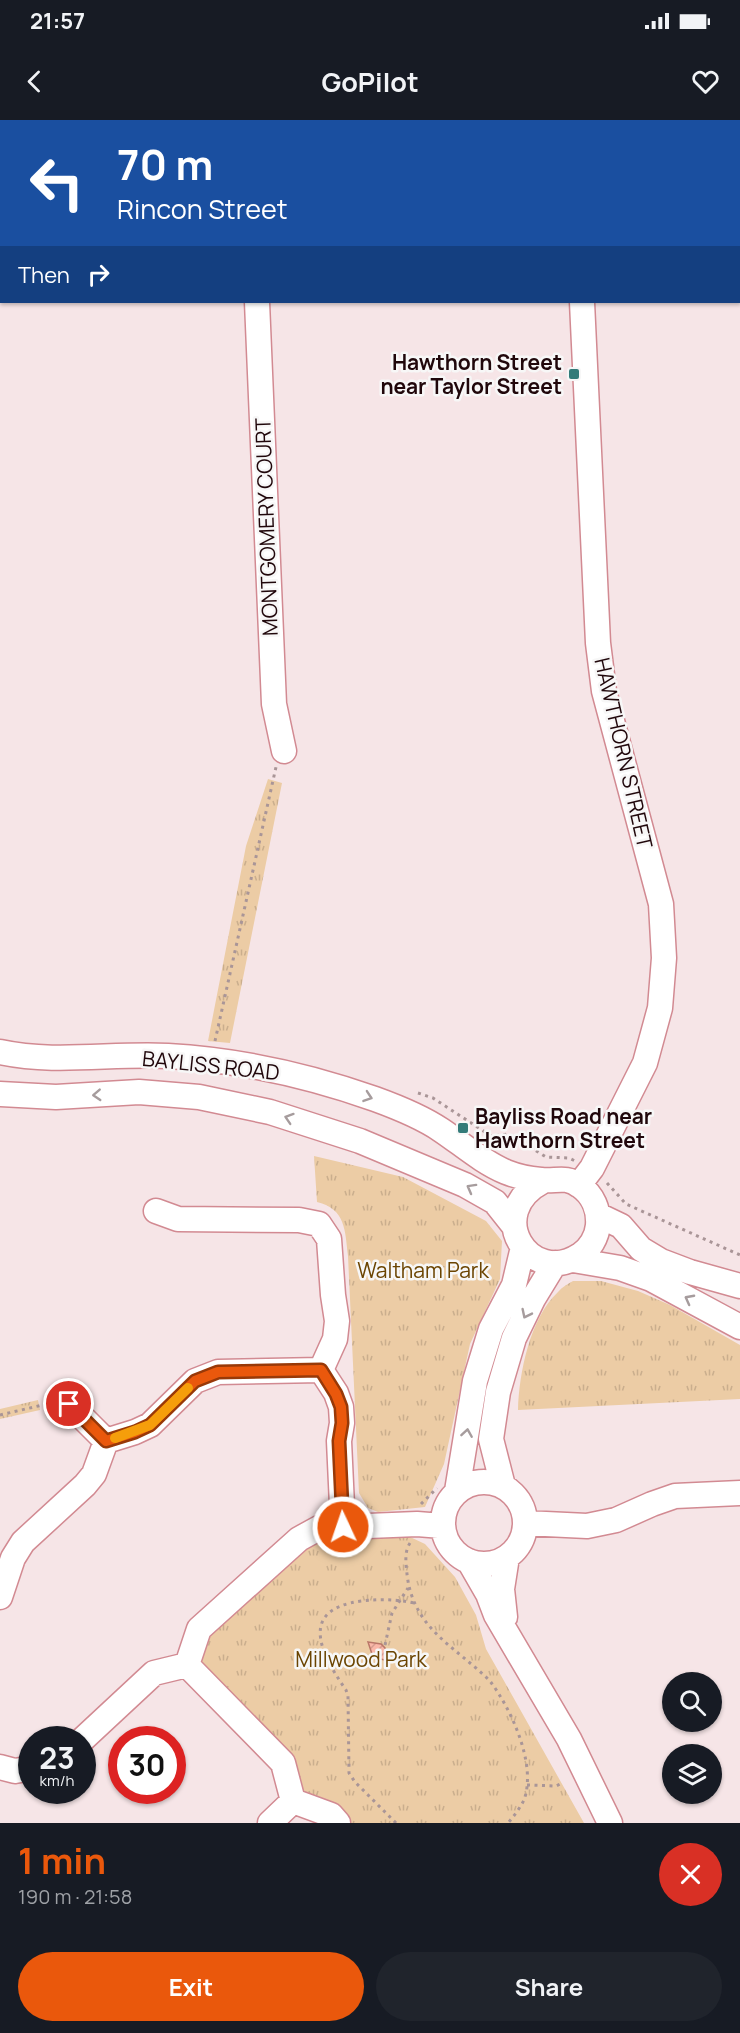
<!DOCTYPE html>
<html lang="en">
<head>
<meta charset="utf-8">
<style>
	:root { --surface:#171b24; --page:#20242c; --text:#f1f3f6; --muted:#9ea1a6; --accent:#ea580c }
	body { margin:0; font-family:Manrope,sans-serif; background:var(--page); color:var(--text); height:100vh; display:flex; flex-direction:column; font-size:22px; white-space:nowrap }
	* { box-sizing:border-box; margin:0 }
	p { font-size:20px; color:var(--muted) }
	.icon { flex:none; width:33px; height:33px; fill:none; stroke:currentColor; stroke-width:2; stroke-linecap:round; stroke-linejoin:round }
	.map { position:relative; height:1703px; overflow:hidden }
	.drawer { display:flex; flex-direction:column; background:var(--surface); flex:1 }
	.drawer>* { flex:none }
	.top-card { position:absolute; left:0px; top:0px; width:741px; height:183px; box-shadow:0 2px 4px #0004; background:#1a4fa0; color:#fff; overflow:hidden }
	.controls { position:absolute; left:662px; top:1552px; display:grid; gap:12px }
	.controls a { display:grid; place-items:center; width:60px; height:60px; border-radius:50%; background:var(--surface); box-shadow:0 2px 4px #0004; font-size:30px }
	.speed { position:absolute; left:18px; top:1606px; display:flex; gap:12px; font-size:30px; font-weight:700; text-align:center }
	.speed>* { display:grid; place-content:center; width:78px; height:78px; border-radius:50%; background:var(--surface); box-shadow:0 2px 4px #0004; line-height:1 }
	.speed small { font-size:15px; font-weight:400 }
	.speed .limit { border:9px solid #d22; background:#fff; color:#111 }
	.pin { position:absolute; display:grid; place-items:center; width:51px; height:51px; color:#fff; margin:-26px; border:3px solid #fff; border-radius:50%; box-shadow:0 2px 6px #0007 }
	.me { position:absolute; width:66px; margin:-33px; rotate:357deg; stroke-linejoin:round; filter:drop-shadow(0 0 4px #0008) }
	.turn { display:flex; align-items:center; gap:21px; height:126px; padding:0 18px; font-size:27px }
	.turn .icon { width:78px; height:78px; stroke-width:2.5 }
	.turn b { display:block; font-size:42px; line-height:51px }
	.then { display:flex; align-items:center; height:57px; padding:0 18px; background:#0003; gap:12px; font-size:22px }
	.round { display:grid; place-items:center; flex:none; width:63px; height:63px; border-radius:32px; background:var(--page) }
	.summary { display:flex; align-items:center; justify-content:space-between; height:102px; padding:0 18px }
	h1 { font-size:36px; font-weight:700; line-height:45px; color:var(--accent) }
	.button { display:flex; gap:12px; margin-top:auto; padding:12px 18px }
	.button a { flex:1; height:69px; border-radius:36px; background:var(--accent); color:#fff; font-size:24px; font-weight:700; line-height:69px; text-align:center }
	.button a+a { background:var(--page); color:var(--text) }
	.status { display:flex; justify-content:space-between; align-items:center; height:42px; padding:0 30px; background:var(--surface); direction:ltr }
	.status svg { height:16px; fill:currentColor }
	header { display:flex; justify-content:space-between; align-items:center; height:78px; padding:0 18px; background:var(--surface); font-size:27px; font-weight:700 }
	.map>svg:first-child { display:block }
</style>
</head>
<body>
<div class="status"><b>21:57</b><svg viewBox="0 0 49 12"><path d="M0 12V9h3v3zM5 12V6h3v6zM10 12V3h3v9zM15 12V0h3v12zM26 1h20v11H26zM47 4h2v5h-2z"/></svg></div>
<header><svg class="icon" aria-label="back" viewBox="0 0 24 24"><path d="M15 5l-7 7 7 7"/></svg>GoPilot<svg class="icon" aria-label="heart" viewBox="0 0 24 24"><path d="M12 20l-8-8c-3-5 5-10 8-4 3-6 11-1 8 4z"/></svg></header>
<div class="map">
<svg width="740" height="1703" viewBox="0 0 740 1703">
	<defs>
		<pattern id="grass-tufts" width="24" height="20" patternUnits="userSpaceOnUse" patternTransform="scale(1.5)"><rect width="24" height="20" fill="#eccca5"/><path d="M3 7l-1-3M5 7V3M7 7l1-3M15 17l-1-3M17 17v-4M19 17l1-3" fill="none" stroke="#caae8d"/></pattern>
		<pattern id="building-hatch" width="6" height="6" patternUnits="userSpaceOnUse" patternTransform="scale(1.5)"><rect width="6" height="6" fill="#fab7a8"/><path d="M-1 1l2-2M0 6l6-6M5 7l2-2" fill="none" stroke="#d69c8f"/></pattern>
	</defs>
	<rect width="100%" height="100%" fill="#f6e5e7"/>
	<path fill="url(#grass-tufts)" d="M 268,659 L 282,663 L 230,923 L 208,921 L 246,726 Z
		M 314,1036 L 403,1057 L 486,1101 L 502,1121 L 500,1159 L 470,1224 L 444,1344 L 425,1387 L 378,1392 L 368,1388 L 359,1373 L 348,1136 C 345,1111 346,1089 317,1082 Z
		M 573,1161 L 601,1161 L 638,1171 L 670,1185 L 740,1225 L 740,1279 L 518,1290 C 519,1253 530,1198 558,1172 C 562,1167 568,1164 573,1161 Z
		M 38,1280 L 40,1290 L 0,1299 L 0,1289 Z
		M 408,1416 L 425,1424 L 455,1457 L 476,1495 L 486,1529 L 584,1703 L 349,1703 L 301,1676 L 205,1550 L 201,1540 L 206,1515 L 318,1417 Z"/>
	<path fill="url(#building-hatch)" stroke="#ba7769" stroke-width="1.5" d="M 368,1522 L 381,1524 L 385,1528 L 389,1541 L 376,1538 L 372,1534 Z"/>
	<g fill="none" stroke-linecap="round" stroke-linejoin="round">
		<defs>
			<path id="minor" d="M 344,0 L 344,2
				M 574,0 L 574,2
				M 458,2 L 490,0
				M 0,22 L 2,22
				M 257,182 L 274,584 L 284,631
				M 0,932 C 55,944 112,933 168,936 C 240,940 307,955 375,979 C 397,987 422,997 441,1010 C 462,1024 482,1042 506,1052 C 516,1056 530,1059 541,1060 C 556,1062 565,1055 580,1066 C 593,1075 599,1090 598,1105 C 597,1117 590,1129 580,1135 C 530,1168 482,1093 543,1061
				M 0,974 L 56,977 L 139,972 L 199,977 L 270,992 L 360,1021 L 465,1065 L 495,1082 L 514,1106
				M 579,1065 L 592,1048 L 645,943 L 660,888 L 664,838 L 661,784 L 604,571 L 598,523 L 582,182
				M 156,1091 L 178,1099 L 299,1100 L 319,1104 L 329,1119 L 333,1175 L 337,1201 L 335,1219 L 321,1250 L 336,1273 L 341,1287 L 342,1303 L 339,1321 L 343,1407
				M 598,1095 L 621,1106 L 641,1129 L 661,1141 L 690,1152 L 740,1166
				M 573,1140 L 620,1148 L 651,1159 L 740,1207
				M 69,1284 L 106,1321
				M443 1403a41 41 0 1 1 82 0a41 41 0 1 1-82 0Z
				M 503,1366 L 491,1319 L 498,1272 L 514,1218 L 533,1179 L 555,1143
				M 457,1371 L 475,1261 L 491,1209 L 514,1165 L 523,1127
				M 525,1403 L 587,1406 L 616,1400 L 652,1384 L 675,1376 L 740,1373
				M 469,1441 L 488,1474 L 496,1495 L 569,1619 L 610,1703
				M 0,1477 L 13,1438 L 23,1422 L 85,1365 L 94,1354 L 106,1321 L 135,1312 L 150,1305 L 195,1261 L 218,1252 L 321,1250
				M 505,1497 L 502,1469 L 507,1437
				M 187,1545 L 199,1509 L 299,1419 L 319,1408 L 417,1404 L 442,1406
				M 187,1545 L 283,1643 L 293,1681 L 331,1695 L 338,1703
				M 82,1620 L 154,1553 L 187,1545
				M 0,1647 L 15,1651 L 32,1648
				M 270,1703 L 293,1681"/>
		</defs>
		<use href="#minor" stroke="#d28a92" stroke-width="27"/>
		<path stroke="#a99597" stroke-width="3" stroke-dasharray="3 4.5" stroke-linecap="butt" d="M 215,921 L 276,647
			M 418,973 L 433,978 L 491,1016 L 509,1014 L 546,1037 L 569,1038 L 575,1041
			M 607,1063 L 626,1084 L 740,1135
			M 0,1295 L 51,1283
			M 421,1384 L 437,1368
			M 410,1423 C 404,1432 406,1444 407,1454 C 413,1509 455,1526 490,1561 C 511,1589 537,1644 524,1680 C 520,1688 514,1696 508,1703
			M 385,1525 L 392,1493 L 408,1468
			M 527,1665 L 556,1666 L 562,1663
			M 396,1703 L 355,1662 L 349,1653 L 348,1576 L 346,1570 C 321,1534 297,1489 362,1481 C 380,1479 396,1479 414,1483"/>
		<use href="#minor" stroke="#fff" stroke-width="24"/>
	</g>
	<defs><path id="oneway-chevron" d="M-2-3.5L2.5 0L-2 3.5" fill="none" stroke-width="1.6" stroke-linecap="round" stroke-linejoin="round" transform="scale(1.5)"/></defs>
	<g stroke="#a69c9d">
		<use href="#oneway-chevron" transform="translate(97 975) rotate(177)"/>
		<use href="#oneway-chevron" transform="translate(368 977) rotate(19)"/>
		<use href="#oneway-chevron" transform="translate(289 998) rotate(-162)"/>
		<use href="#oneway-chevron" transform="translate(471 1068) rotate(-151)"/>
		<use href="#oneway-chevron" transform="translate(689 1179) rotate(-152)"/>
		<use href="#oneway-chevron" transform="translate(526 1194) rotate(116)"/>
		<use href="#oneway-chevron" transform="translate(467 1313) rotate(-81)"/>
	</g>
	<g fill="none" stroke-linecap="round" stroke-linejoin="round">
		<defs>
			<path id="route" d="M 69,1284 L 106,1321 L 135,1312 L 150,1305 L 195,1261 L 218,1252 L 321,1250 L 336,1274 L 341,1287 L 342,1303 L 339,1321 L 343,1407"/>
		</defs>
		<use href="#route" stroke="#983908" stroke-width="15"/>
		<use href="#route" stroke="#ea580c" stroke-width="10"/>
		<path stroke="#f59e0b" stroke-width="10" d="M 115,1318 L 150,1305 L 188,1268"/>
	</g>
	<g fill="#337b79" stroke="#f7f7f7" stroke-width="2">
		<rect x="568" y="248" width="12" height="12" rx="3"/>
		<rect x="457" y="1002" width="12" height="12" rx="3"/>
	</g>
	<g text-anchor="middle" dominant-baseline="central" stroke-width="5" stroke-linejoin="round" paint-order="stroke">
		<g font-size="21" font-weight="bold" fill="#20070b" stroke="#f7f7f7" text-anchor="end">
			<text x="562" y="242">Hawthorn Street<tspan x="562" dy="24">near Taylor Street</tspan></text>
			<text x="475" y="996" text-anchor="start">Bayliss Road near<tspan x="475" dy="24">Hawthorn Street</tspan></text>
		</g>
		<g font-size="21" fill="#20070b" stroke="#f7f7f7">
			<text transform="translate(266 407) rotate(-92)">MONTGOMERY COURT</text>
			<text transform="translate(624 633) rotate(77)">HAWTHORN STREET</text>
			<text transform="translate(211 945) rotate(6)">BAYLISS ROAD</text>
		</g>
		<g font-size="21" fill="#6b4401" stroke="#f7f7f7">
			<text x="423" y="1150">Waltham Park</text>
			<text x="361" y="1539">Millwood Park</text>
		</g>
	</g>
</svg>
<div class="controls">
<a><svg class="icon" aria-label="search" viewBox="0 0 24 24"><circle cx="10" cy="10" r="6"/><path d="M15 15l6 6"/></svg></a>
<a><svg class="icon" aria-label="layers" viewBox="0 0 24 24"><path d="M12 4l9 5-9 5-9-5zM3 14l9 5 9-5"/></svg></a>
</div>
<div class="speed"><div>23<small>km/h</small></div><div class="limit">30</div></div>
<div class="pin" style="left:69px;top:1284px;background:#d93025"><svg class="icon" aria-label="arrive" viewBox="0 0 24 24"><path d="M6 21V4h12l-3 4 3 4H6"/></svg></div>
<svg class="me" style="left:343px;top:1407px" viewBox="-20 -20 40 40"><circle r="17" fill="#ea580c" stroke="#fff" stroke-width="3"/><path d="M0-11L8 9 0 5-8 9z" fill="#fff"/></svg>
<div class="top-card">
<div class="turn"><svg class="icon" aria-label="left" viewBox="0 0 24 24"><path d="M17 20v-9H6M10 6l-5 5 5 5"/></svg><div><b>70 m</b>Rincon Street</div></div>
<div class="then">Then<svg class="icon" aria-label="right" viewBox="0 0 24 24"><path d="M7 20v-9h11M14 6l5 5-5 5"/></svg></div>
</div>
</div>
<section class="drawer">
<div class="summary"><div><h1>1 min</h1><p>190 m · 21:58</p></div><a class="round" style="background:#d93025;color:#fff"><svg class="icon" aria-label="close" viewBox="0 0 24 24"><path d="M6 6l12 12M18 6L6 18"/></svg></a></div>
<div class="button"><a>Exit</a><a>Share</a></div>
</section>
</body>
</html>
